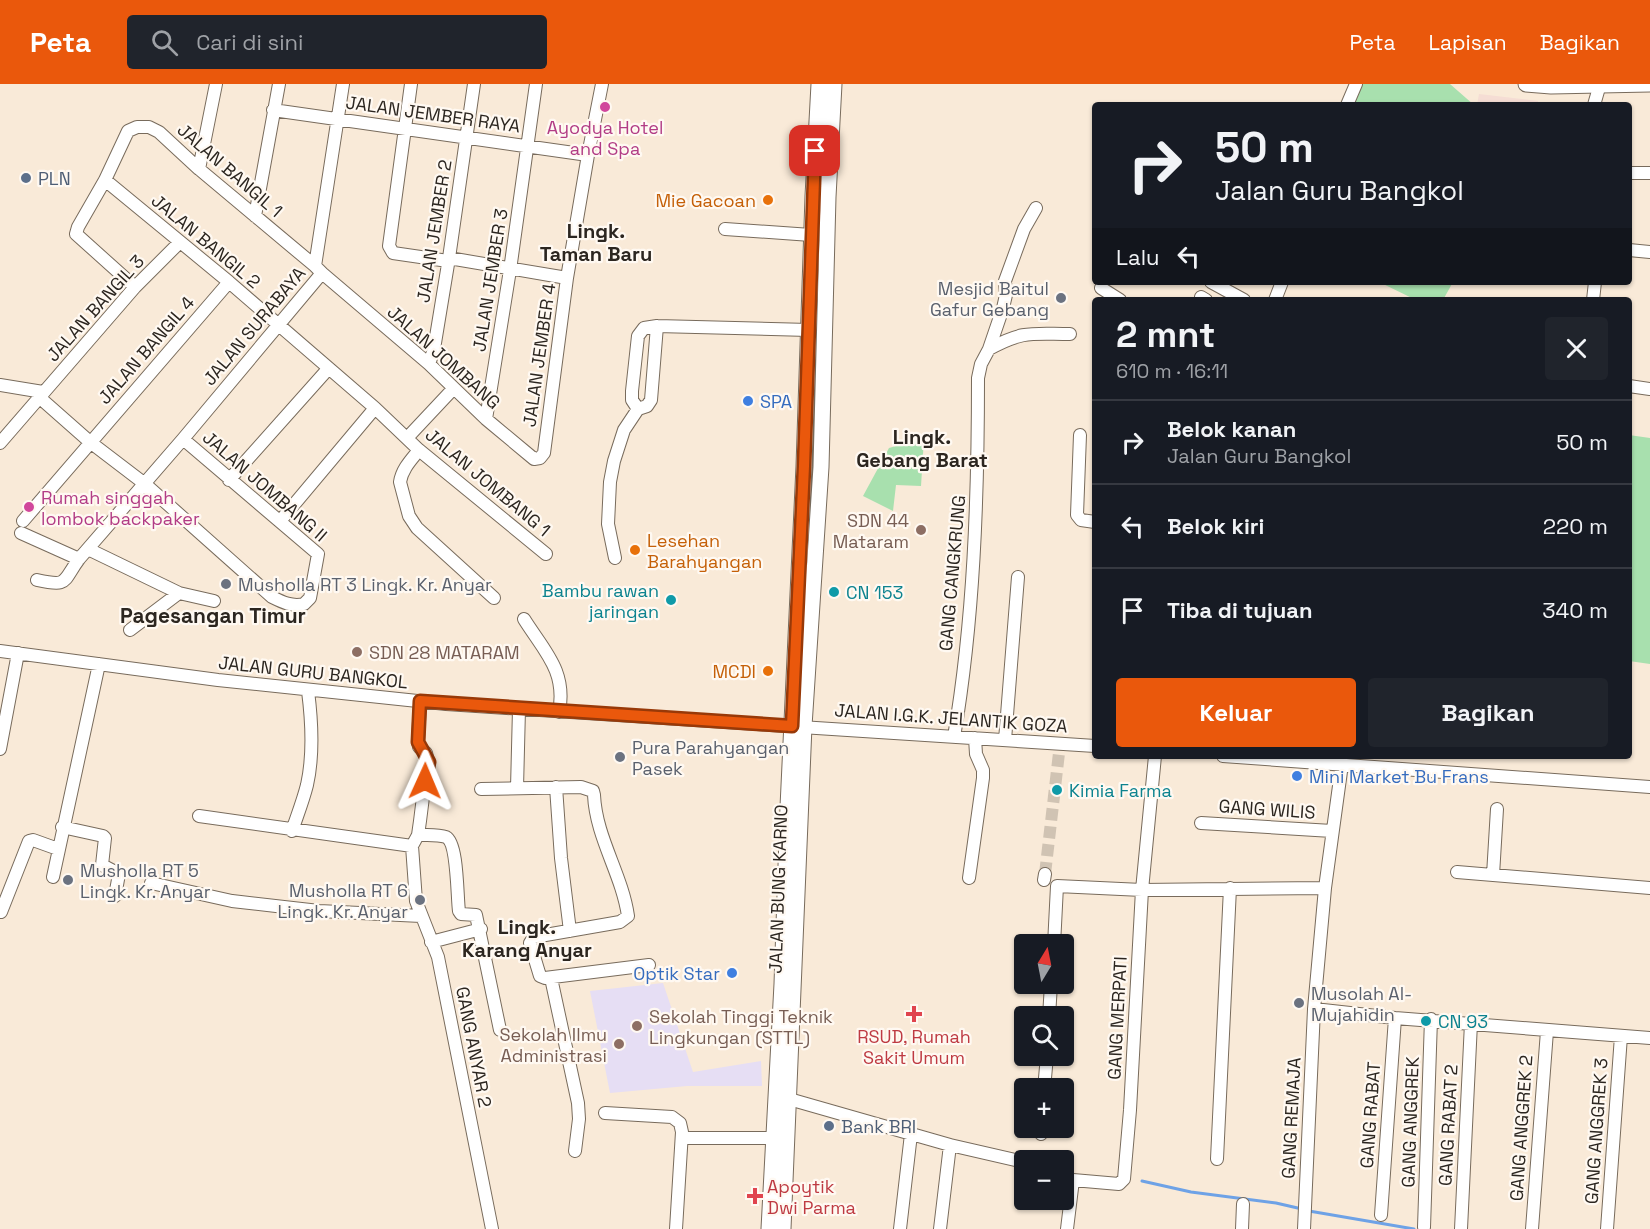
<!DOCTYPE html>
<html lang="id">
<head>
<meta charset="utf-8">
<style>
	:root { --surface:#171b24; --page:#20242c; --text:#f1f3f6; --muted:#9ea1a6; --line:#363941; --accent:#ea580c }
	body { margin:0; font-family:"Space Grotesk",sans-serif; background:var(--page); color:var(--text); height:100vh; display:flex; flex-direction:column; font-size:22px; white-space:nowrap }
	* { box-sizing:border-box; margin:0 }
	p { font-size:20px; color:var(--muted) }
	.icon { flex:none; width:33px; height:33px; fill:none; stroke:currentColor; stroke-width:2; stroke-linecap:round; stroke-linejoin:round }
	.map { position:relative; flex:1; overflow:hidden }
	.panel { position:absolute; left:1092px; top:213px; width:540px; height:462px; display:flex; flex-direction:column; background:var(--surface); border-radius:6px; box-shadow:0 2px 4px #0004 }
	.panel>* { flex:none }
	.top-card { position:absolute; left:1092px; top:18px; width:540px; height:183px; border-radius:6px; box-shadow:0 2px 4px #0004; background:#171b24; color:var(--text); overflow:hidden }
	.needle { width:39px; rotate:10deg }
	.buttons { position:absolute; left:1014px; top:850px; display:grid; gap:12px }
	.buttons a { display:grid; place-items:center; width:60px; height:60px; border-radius:6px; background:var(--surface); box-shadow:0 2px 4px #0004; font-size:30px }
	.pin { position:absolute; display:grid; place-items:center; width:51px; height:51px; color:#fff; margin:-26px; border-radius:12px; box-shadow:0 3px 9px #0006 }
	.me { position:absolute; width:66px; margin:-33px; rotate:1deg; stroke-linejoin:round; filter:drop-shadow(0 0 4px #0008) }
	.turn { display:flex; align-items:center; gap:21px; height:126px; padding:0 24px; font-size:27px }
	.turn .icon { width:78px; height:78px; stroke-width:2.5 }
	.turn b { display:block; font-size:42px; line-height:51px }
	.then { display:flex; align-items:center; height:57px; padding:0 24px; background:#0003; gap:12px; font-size:22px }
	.round { display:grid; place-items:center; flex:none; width:63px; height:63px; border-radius:6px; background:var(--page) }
	.head { display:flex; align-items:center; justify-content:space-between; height:102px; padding:0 24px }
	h1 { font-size:36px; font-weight:700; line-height:45px }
	.button { display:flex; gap:12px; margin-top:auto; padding:12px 24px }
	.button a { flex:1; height:69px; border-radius:6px; background:var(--accent); color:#fff; font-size:24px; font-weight:700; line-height:69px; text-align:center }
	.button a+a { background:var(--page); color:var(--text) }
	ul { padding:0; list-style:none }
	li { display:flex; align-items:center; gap:18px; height:84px; padding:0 24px; border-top:2px solid var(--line) }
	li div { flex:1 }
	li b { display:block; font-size:22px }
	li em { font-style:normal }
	header { display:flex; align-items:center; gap:36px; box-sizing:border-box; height:84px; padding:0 30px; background:var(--accent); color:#fff }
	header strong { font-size:28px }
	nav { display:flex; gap:33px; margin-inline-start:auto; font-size:21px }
	.search { width:420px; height:54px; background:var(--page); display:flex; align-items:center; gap:15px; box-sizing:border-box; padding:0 21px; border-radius:6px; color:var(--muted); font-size:22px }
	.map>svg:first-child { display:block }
</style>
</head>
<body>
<header>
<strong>Peta</strong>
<div class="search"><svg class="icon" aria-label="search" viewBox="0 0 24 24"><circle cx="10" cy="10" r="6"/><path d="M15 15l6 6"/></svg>Cari di sini</div>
<nav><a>Peta</a><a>Lapisan</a><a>Bagikan</a></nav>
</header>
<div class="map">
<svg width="1650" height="1145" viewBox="0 0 1650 1145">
	<rect width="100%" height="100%" fill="#f9ead8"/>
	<path fill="#f5ddd4" d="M 1479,10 L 1538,17 L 1538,21 L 1477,21 Z"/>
	<path fill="#e6def4" d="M 663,899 L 693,988 L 761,977 L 762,1002 L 687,1002 L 610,1009 L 590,907 Z"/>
	<path fill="#a8e0ae" d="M 1360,0 L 1450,0 L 1474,21 L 1351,21 Z
		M 1379,198 L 1453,198 L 1443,216 L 1416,216 Z
		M 1629,351 L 1650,354 L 1650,580 L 1629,577 Z
		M 924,354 L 921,402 L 896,401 L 893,427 L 863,412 L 889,364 Z"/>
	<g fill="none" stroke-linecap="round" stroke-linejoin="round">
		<path stroke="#6ea2e6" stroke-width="3" d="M 1142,1097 L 1191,1108 L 1276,1119 L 1302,1125
			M 1309,1127 L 1414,1145"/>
		<path stroke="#d0c3b3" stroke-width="12" stroke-dasharray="12 6" stroke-linecap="butt" d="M 1045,790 L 1059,669"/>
		<defs>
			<path id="minor" d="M 411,0 L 389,162 L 393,169 L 448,177
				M 1347,21 L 1356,0
				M 1594,21 L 1600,0
				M 273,26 L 588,71
				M 199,85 L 216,0
				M 1629,89 L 1650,89
				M 105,96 L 229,198 L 375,324 L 419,366 L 546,470
				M 255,132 L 279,0
				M 725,145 L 811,151
				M 1629,166 L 1650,168
				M 449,174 L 567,194
				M 322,189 L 429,280 L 486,335 L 534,375 L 540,374 L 544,369 L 567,194 L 588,71 L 602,0
				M 1211,198 L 1244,216
				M 135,203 L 76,150 L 78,143 L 105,96 L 128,47 L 137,43 L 149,43 L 159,48 L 199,85 L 315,182
				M 1101,204 L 1120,216
				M 1201,213 L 1206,216
				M 1275,216 L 1282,198
				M 1593,216 L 1595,198
				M 657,242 L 651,316 L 647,322 L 638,325 L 632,316 L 632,307 L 638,252 L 644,244 L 657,242 L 809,246
				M 989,265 C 1023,246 1033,250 1070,250
				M 429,280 L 434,265 L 449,174 L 474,0
				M 0,301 L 43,308
				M 1629,302 L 1650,305
				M 39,313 L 90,358 L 145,400 L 272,513 C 282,518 292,523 304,520 L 310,514 L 318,470 L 183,355
				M 486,335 L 510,186 L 536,0
				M 1080,351 L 1077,431 L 1081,436 L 1095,438
				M 407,354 L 453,305
				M 0,359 L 135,203 L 179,159
				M 419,366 C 411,376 402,385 400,398 L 409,432 L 417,444 L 494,514
				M 229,396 L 328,285
				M 281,436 L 375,324
				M 23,437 L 229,198
				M 21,449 L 79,475
				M 88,465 L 179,509 L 214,517
				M 615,474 L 608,440 L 610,398 L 614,377 L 624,346 L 638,325
				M 37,496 C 69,503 62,498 79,475 L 183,355 L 322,189 L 315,182 L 343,0
				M 524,535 C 544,567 567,587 559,628
				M 130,546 L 179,509
				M 0,567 L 218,596 L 446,620 L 1095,662
				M 420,617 L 418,658 L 419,663 L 426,669 L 429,681 L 425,697 L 420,737 L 418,751 L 412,762 L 416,817 L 438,873 L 492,1145
				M 954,653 C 974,535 978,414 978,294 L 981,280 L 989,265 L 1003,224 L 1006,211 L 1005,197 L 1024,145 L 1036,124
				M 1005,656 L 1018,493
				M 0,665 L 18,569
				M 1223,672 L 1650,703
				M 1342,680 L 1325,804 L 1314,925 L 1395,934 L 1650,954
				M 556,703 L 561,774 L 570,847
				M 517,704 L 519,625
				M 481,705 L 581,703 L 593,707 L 594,711 C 596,754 622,790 628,832 L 620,838 L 534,853 L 530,859 L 540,892 L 545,894 L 649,881
				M 199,732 L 412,762
				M 1201,739 L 1332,747
				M 62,743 L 103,752 L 105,754 L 102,781 L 119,790 L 115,812
				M 292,747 C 297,732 303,717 307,701 C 314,670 312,638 308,607
				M 418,751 C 426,751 438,750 446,753 C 458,759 457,814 459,827 L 461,830 L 476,831 L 500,946
				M 1457,788 L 1650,804
				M 1493,791 L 1497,725
				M 53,793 L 99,580
				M 969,794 L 983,694 L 983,686 L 976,670 L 975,654
				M 1044,796 L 1045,790
				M 151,799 L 232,817 L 319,827 L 421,832
				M 1,828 L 29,757 L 33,756 L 58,765
				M 431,858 L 481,845
				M 1054,861 L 1057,802 L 1142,806 L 1325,804
				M 551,894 L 578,1019 L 579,1035 L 575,1067
				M 1049,933 L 1051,900
				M 1044,1005 L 1047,972
				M 781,1014 L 789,1015 L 950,1061 L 940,1145
				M 605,1029 L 672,1033 L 680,1039 L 682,1048 L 676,1145
				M 1041,1050 L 1042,1044
				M 682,1054 L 774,1054
				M 950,1061 L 1024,1078
				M 1217,1075 L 1230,804
				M 1381,1131 L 1395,934
				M 1424,1143 L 1431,935
				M 900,1145 L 911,1050
				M 1067,1145 L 1073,1096 L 1119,1100 L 1124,1095 L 1130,1026 L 1142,806 L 1155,672
				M 1242,1145 L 1243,1120
				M 1304,1145 L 1314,925
				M 1461,1145 L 1471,939
				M 1532,1145 L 1547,947
				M 1607,1145 L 1621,952"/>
			<path id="major" d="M 1526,0 L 1551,2 L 1650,0
				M 769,1145 L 782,900 L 788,723 L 804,382 L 813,112 L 819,0
				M 783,1145 L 804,642 L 821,383 L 828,113 L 834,0"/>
		</defs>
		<use href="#minor" stroke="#786b5c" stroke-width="14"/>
		<use href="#major" stroke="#786b5c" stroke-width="17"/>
		<use href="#minor" stroke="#fff" stroke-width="12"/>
		<use href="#major" stroke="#fff" stroke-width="15"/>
	</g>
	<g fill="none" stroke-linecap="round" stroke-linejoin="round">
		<defs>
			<path id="route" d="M 425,697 L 429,678 L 418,658 L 420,617 L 792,642 L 804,382 L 815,67"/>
		</defs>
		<use href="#route" stroke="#983908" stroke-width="15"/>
		<use href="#route" stroke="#ea580c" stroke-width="10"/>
	</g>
	<g fill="#d1479c" stroke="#fff9f2" stroke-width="2">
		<circle cx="605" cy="23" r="6"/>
		<circle cx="29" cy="423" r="6"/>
	</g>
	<g fill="#5c6f8a" stroke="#fff9f2" stroke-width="2">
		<circle cx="26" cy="94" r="6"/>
		<circle cx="829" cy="1042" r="6"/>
	</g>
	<g fill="#e8710a" stroke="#fff9f2" stroke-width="2">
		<circle cx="768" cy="116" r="6"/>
		<circle cx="635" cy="466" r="6"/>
		<circle cx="768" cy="587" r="6"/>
	</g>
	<g fill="#6b7280" stroke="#fff9f2" stroke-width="2">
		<circle cx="1061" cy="214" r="6"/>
		<circle cx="226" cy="500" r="6"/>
		<circle cx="620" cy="673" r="6"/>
		<circle cx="68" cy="796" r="6"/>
		<circle cx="420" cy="816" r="6"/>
		<circle cx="1299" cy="919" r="6"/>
	</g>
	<g fill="#3f7fe0" stroke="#fff9f2" stroke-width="2">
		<circle cx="748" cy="317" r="6"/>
		<circle cx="1297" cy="692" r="6"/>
		<circle cx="732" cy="889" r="6"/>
	</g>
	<g fill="#8d6e63" stroke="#fff9f2" stroke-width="2">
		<circle cx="921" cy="446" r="6"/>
		<circle cx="357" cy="568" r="6"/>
		<circle cx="637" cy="942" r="6"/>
		<circle cx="619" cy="960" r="6"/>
	</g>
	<g fill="#0f9aa8" stroke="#fff9f2" stroke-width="2">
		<circle cx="834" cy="508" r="6"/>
		<circle cx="671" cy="516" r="6"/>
		<circle cx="1057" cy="706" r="6"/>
		<circle cx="1426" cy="937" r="6"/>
	</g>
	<g fill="#e0444e" stroke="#fff9f2" stroke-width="2">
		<path d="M911 921h6v6h6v6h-6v6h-6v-6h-6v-6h6z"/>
		<path d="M752 1103h6v6h6v6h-6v6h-6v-6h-6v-6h6z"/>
	</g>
	<g text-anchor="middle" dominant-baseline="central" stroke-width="4.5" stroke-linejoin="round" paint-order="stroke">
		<g font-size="18" fill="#2c2620" stroke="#fff9f2">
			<text transform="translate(433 30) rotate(8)">JALAN JEMBER RAYA</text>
			<text transform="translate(230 86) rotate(41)">JALAN BANGIL 1</text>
			<text transform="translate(434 147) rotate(-81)">JALAN JEMBER 2</text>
			<text transform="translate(206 157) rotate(40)">JALAN BANGIL 2</text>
			<text transform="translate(490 196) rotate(-81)">JALAN JEMBER 3</text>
			<text transform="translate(95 224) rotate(-48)">JALAN BANGIL 3</text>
			<text transform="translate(254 242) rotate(-50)">JALAN SURABAYA</text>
			<text transform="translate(146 266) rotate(-49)">JALAN BANGIL 4</text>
			<text transform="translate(539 271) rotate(-82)">JALAN JEMBER 4</text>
			<text transform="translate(444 273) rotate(42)">JALAN JOMBANG</text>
			<text transform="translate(488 398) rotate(40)">JALAN JOMBANG 1</text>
			<text transform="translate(265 402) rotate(41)">JALAN JOMBANG II</text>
			<text transform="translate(952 489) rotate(-85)">GANG CANGKRUNG</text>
			<text transform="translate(313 588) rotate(6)">JALAN GURU BANGKOL</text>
			<text transform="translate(951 634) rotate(4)">JALAN I.G.K. JELANTIK GOZA</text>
			<text transform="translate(1267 725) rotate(4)">GANG WILIS</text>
			<text transform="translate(778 805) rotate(-88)">JALAN BUNG KARNO</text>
			<text transform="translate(1117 934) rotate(-87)">GANG MERPATI</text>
			<text transform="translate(474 963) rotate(79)">GANG ANYAR 2</text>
			<text transform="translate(1370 1031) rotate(-86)">GANG RABAT</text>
			<text transform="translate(1291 1034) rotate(-87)">GANG REMAJA</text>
			<text transform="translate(1410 1038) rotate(-88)">GANG ANGGREK</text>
			<text transform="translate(1448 1041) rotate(-87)">GANG RABAT 2</text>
			<text transform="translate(1521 1044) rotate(-86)">GANG ANGGREK 2</text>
			<text transform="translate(1596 1047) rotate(-86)">GANG ANGGREK 3</text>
		</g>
		<g font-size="18" fill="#b23c85" stroke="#fff9f2">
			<text x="605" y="43">Ayodya Hotel<tspan x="605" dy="21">and Spa</tspan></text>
			<text x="41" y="413" text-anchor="start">Rumah singgah<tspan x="41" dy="21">lombok backpaker</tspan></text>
		</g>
		<g font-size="18" fill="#4e5e75" stroke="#fff9f2" text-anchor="start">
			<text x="38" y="94">PLN</text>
			<text x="841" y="1042">Bank BRI</text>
		</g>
		<g font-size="18" fill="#c56008" stroke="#fff9f2" text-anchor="end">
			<text x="756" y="116">Mie Gacoan</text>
			<text x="647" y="456" text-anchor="start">Lesehan<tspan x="647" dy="21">Barahyangan</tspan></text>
			<text x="756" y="587">MCDI</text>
		</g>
		<g font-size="18" fill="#5b616d" stroke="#fff9f2" text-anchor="start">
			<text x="1049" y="204" text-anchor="end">Mesjid Baitul<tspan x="1049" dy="21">Gafur Gebang</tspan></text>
			<text x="238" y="500">Musholla RT 3 Lingk. Kr. Anyar</text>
			<text x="632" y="663">Pura Parahyangan<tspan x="632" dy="21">Pasek</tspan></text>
			<text x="80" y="786">Musholla RT 5<tspan x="80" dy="21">Lingk. Kr. Anyar</tspan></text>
			<text x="408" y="806" text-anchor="end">Musholla RT 6<tspan x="408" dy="21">Lingk. Kr. Anyar</tspan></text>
			<text x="1311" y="909">Musolah Al-<tspan x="1311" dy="21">Mujahidin</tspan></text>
		</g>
		<g font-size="18" fill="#366cbe" stroke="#fff9f2" text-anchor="start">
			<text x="760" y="317">SPA</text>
			<text x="1309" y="692">Mini Market Bu Frans</text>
			<text x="720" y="889" text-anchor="end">Optik Star</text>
		</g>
		<g font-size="18" fill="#785e54" stroke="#fff9f2" text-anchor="end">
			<text x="909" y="436">SDN 44<tspan x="909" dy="21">Mataram</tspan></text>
			<text x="369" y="568" text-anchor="start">SDN 28 MATARAM</text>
			<text x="649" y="932" text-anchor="start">Sekolah Tinggi Teknik<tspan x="649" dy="21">Lingkungan (STTL)</tspan></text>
			<text x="607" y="950">Sekolah Ilmu<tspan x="607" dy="21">Administrasi</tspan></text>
		</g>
		<g font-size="18" fill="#0d838f" stroke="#fff9f2" text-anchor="start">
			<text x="659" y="506" text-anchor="end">Bambu rawan<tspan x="659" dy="21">jaringan</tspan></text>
			<text x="846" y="508">CN 153</text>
			<text x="1069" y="706">Kimia Farma</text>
			<text x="1438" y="937">CN 93</text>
		</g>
		<g font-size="18" fill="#be3a42" stroke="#fff9f2">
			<text x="914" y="952">RSUD, Rumah<tspan x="914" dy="21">Sakit Umum</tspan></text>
			<text x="767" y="1102" text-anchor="start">Apoytik<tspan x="767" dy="21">Dwi Parma</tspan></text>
		</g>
		<g font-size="20" font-weight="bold" fill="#2c2620" stroke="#fff9f2">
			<text x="596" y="147">Lingk.<tspan x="596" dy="23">Taman Baru</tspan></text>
			<text x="922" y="353">Lingk.<tspan x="922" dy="23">Gebang Barat</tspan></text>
			<text x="527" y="843">Lingk.<tspan x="527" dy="23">Karang Anyar</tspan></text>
		</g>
		<g font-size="21" font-weight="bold" fill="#2c2620" stroke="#fff9f2">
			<text x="213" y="531">Pagesangan Timur</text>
		</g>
	</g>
</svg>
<div class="buttons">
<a><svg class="needle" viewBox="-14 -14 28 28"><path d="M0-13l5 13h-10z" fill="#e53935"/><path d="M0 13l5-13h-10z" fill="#9ea1a6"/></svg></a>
<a><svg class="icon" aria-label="search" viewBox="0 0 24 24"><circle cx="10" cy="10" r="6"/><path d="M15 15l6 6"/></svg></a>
<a>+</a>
<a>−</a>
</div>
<div class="pin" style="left:815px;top:67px;background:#d93025"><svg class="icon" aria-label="arrive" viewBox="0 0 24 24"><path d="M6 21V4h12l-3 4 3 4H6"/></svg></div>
<svg class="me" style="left:425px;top:697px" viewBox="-20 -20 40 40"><path d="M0-17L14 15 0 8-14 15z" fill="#ea580c" stroke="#fff" stroke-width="4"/></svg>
<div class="top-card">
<div class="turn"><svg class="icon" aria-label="right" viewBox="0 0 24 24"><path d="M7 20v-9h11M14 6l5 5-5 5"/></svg><div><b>50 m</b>Jalan Guru Bangkol</div></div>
<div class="then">Lalu<svg class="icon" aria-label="left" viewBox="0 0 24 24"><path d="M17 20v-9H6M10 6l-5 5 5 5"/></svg></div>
</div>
<section class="panel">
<div class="head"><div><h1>2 mnt</h1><p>610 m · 16:11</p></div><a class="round"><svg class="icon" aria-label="close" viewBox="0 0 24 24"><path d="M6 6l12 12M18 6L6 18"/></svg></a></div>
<ul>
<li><svg class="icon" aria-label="right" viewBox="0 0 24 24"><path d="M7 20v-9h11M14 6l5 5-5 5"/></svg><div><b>Belok kanan</b><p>Jalan Guru Bangkol</p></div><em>50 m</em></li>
<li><svg class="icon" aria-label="left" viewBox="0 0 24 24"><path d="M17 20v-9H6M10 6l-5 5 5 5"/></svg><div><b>Belok kiri</b></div><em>220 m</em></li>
<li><svg class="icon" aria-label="arrive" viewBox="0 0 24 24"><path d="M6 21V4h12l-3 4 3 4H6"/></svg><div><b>Tiba di tujuan</b></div><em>340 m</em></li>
</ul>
<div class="button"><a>Keluar</a><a>Bagikan</a></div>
</section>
</div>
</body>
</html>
